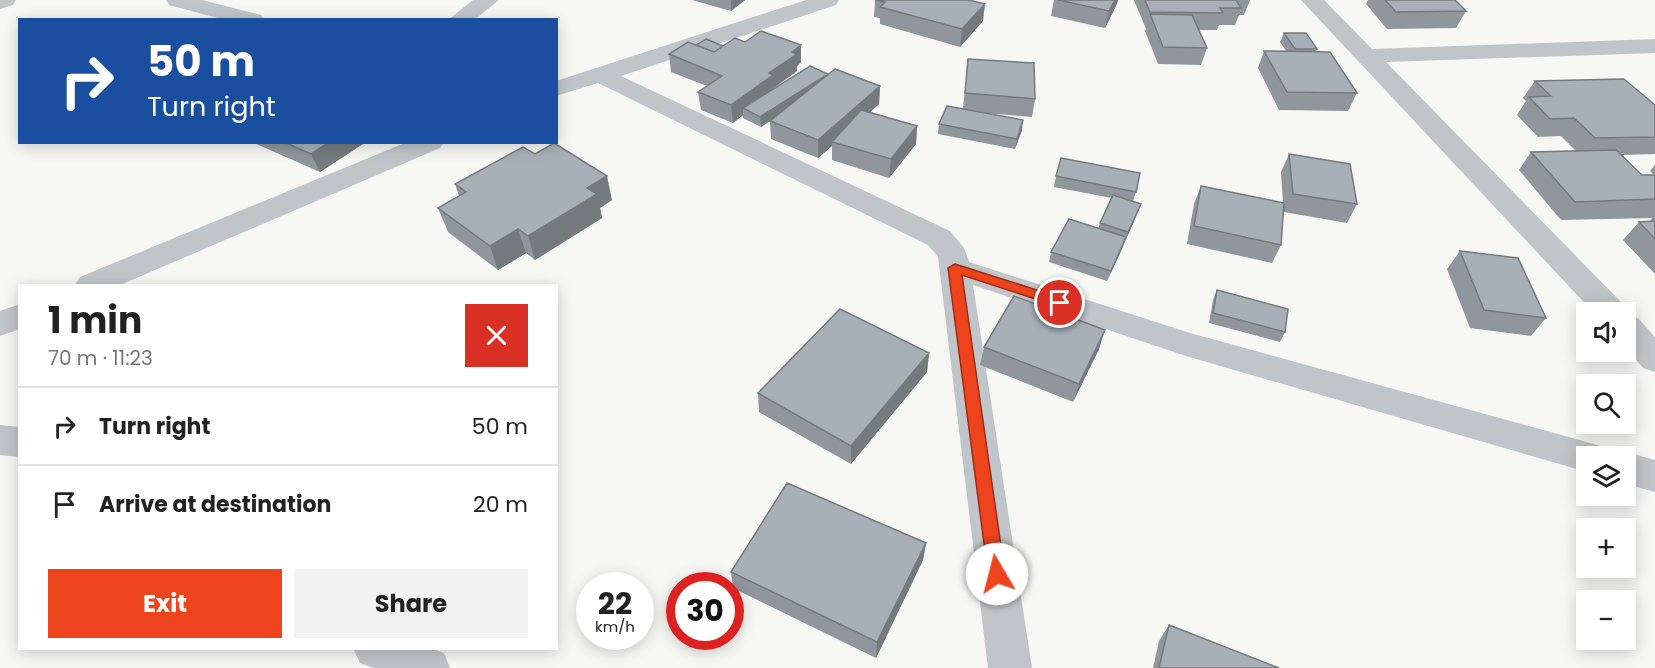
<!DOCTYPE html>
<html lang="en">
<head>
<meta charset="utf-8">
<style>
	:root { --surface:#fff; --page:#f2f2f2; --text:#222; --muted:#767676; --line:#e0e0e0; --accent:#ee441d }
	body { margin:0; font-family:Poppins,sans-serif; background:var(--page); color:var(--text); height:100vh; display:flex; flex-direction:column; font-size:22px; white-space:nowrap }
	* { box-sizing:border-box; margin:0 }
	p { font-size:20px; color:var(--muted) }
	.icon { flex:none; width:33px; height:33px; fill:none; stroke:currentColor; stroke-width:2; stroke-linecap:round; stroke-linejoin:round }
	.map { position:relative; flex:1; overflow:hidden }
	.panel { position:absolute; left:18px; top:284px; width:540px; height:366px; display:flex; flex-direction:column; background:var(--surface); border-radius:0px; box-shadow:0 3px 15px #0003 }
	.panel>* { flex:none }
	.banner { position:absolute; left:18px; top:18px; width:540px; height:126px; border-radius:0px; box-shadow:0 3px 15px #0003; background:#1a4fa0; color:#fff; overflow:hidden }
	.controls { position:absolute; left:1576px; top:302px; display:grid; gap:12px }
	.controls a { display:grid; place-items:center; width:60px; height:60px; border-radius:0px; background:var(--surface); box-shadow:0 3px 15px #0003; font-size:30px }
	.speed { position:absolute; left:576px; top:572px; display:flex; gap:12px; font-size:30px; font-weight:700; text-align:center }
	.speed>* { display:grid; place-content:center; width:78px; height:78px; border-radius:50%; background:var(--surface); box-shadow:0 3px 15px #0003; line-height:1 }
	.speed small { font-size:15px; font-weight:400 }
	.speed .limit { border:9px solid #d22; background:#fff; color:#111 }
	.pin { position:absolute; display:grid; place-items:center; width:51px; height:51px; color:#fff; margin:-26px; border:3px solid #fff; border-radius:50%; box-shadow:0 2px 6px #0007 }
	.me { position:absolute; width:66px; margin:-33px; rotate:352deg; stroke-linejoin:round; filter:drop-shadow(0 0 4px #0008) }
	.turn { display:flex; align-items:center; gap:21px; height:126px; padding:0 30px; font-size:27px }
	.turn .icon { width:78px; height:78px; stroke-width:2.5 }
	.turn b { display:block; font-size:42px; line-height:51px }
	.round { display:grid; place-items:center; flex:none; width:63px; height:63px; border-radius:0px; background:var(--page) }
	.overview { display:flex; align-items:center; justify-content:space-between; height:102px; padding:0 30px }
	h1 { font-size:36px; font-weight:700; line-height:45px }
	.button { display:flex; gap:12px; margin-top:auto; padding:12px 30px }
	.button a { flex:1; height:69px; border-radius:0px; background:var(--accent); color:#fff; font-size:24px; font-weight:700; line-height:69px; text-align:center }
	.button a+a { background:var(--page); color:var(--text) }
	ul { padding:0; list-style:none }
	li { display:flex; align-items:center; gap:18px; height:78px; padding:0 30px; border-top:2px solid var(--line) }
	li div { flex:1 }
	li b { display:block; font-size:22px }
	li em { font-style:normal }
	.map>svg:first-child { display:block }
</style>
</head>
<body>
<div class="map">
<svg width="1655" height="668" viewBox="0 0 1655 668">
	<rect width="100%" height="100%" fill="#f7f7f4"/>
	<g fill="none" stroke-linecap="round" stroke-linejoin="round">
		<path fill="#c0c5c9" fill-rule="evenodd" d="M 0,0 L 16,0 L 13,5 L 0,9 Z
			M 166,0 L 202,0 L 261,15 L 264,20 L 225,20 L 169,5 Z
			M 473,0 L 499,0 L 474,20 L 448,20 Z
			M 806,0 L 839,0 L 836,5 L 621,76 L 950,231 L 964,248 L 969,262 L 1190,333 L 1587,442 L 1600,446 L 1605,456 L 1587,456 L 1587,472 L 1186,356 L 973,285 L 1032,668 L 988,668 L 938,257 L 928,245 L 598,83 L 556,96 L 556,81 Z
			M 1301,0 L 1324,0 L 1372,49 L 1655,39 L 1655,53 L 1386,62 L 1623,304 L 1628,312 L 1627,314 L 1638,318 L 1655,337 L 1655,372 L 1643,368 L 1626,348 L 1626,312 L 1593,312 Z
			M 407,142 L 444,142 L 440,148 L 120,285 L 75,285 L 80,277 Z
			M 20,304 L 20,329 L 0,336 L 0,311 Z
			M 0,425 L 20,427 L 20,457 L 0,455 Z
			M 1626,452 L 1655,460 L 1655,492 L 1626,484 L 1626,456 L 1616,456 Z
			M 353,648 L 432,648 L 444,653 L 450,668 L 373,668 L 360,663 Z"/>
	</g>
	<path fill="#8f979d" d="M 692,0 L 745,0 L 731,11 Z
		M 875,0 L 983,21 L 960,47 L 880,24 L 880,18 L 874,17 Z
		M 1054,0 L 1118,0 L 1116,6 L 1105,28 L 1051,16 Z
		M 1134,0 L 1250,0 L 1244,15 L 1239,15 L 1235,25 L 1219,25 L 1217,30 L 1199,30 L 1207,48 L 1201,65 L 1158,64 L 1145,31 L 1146,29 Z
		M 1368,0 L 1385,0 L 1466,11 L 1456,28 L 1387,29 L 1366,4 Z
		M 1284,33 L 1317,49 L 1316,52 L 1357,93 L 1348,111 L 1279,110 L 1258,68 L 1264,51 L 1286,51 L 1280,42 Z
		M 723,46 L 801,62 L 797,66 L 797,71 L 773,89 L 828,75 L 880,86 L 879,104 L 870,112 L 917,126 L 916,144 L 889,178 L 832,160 L 832,146 L 818,158 L 771,139 L 770,121 L 761,127 L 743,118 L 743,115 L 733,123 L 701,110 L 698,92 L 707,86 L 671,72 L 669,54 Z
		M 968,59 L 1035,99 L 1032,117 L 984,113 L 1022,130 L 1015,149 L 938,134 L 939,124 L 963,109 Z
		M 1535,81 L 1655,105 L 1655,154 L 1622,155 L 1642,175 L 1654,175 L 1650,171 L 1655,165 L 1655,274 L 1623,240 L 1639,222 L 1649,222 L 1652,218 L 1561,220 L 1519,170 L 1531,152 L 1576,151 L 1561,136 L 1538,137 L 1517,115 L 1526,101 L 1523,98 Z
		M 252,142 L 366,142 L 320,172 Z
		M 535,154 L 612,200 L 600,208 L 602,218 L 535,260 L 526,253 L 498,270 L 448,232 L 438,208 L 459,196 L 455,184 Z
		M 1289,154 L 1357,204 L 1347,223 L 1284,212 L 1284,207 L 1281,245 L 1272,263 L 1187,244 L 1194,204 L 1201,186 L 1283,203 L 1281,172 Z
		M 1056,176 L 1136,192 L 1133,201 L 1141,204 L 1137,214 L 1107,281 L 1049,262 L 1051,252 L 1098,229 L 1100,223 L 1112,198 L 1054,187 Z
		M 1460,251 L 1546,318 L 1531,336 L 1470,328 L 1447,269 Z
		M 1217,290 L 1285,332 L 1280,342 L 1209,323 L 1213,300 Z
		M 984,347 L 1099,349 L 1073,402 L 980,365 Z
		M 929,353 L 927,372 L 851,464 L 759,412 L 758,393 Z
		M 926,543 L 923,560 L 876,658 L 733,588 L 731,572 Z
		M 1169,625 L 1279,668 L 1153,668 L 1159,641 Z"/>
	<path fill="#747b7f" d="M 732,0 L 745,0 L 731,11 L 731,1 Z
		M 1115,0 L 1118,0 L 1116,6 L 1105,28 L 1109,11 Z
		M 985,4 L 983,21 L 960,47 L 962,29 Z
		M 801,45 L 801,62 L 797,66 L 797,71 L 773,88 L 774,93 L 743,108 L 743,115 L 733,123 L 731,105 L 792,52 Z
		M 828,74 L 828,84 L 761,127 L 760,117 Z
		M 880,86 L 879,104 L 836,143 L 832,142 L 832,146 L 818,158 L 818,140 Z
		M 1023,120 L 1022,130 L 1015,149 L 1017,139 Z
		M 917,126 L 916,144 L 889,178 L 891,159 Z
		M 329,142 L 366,142 L 320,172 L 311,154 Z
		M 607,176 L 612,200 L 600,208 L 602,218 L 535,260 L 528,236 L 587,188 Z
		M 1141,204 L 1137,214 L 1125,242 L 1128,232 Z
		M 518,229 L 526,253 L 498,270 L 490,246 Z
		M 1126,237 L 1123,247 L 1107,281 L 1111,271 Z
		M 1105,330 L 1099,349 L 1073,402 L 1079,384 Z
		M 929,353 L 927,372 L 851,464 L 851,446 Z
		M 926,543 L 923,560 L 876,658 L 877,642 Z"/>
	<path fill="#a6b0b6" stroke="#747b7f" stroke-width="1.5" d="M 876,0 L 969,0 L 985,4 L 962,29 L 880,7 L 885,2 Z
		M 1058,0 L 1115,0 L 1109,11 Z
		M 1145,0 L 1236,0 L 1241,8 L 1220,8 L 1223,13 L 1150,12 Z
		M 1385,0 L 1455,0 L 1466,11 L 1396,12 Z
		M 1150,14 L 1192,15 L 1207,48 L 1163,47 Z
		M 761,31 L 801,45 L 792,52 L 797,54 L 769,73 L 773,75 L 731,105 L 698,92 L 722,76 L 669,54 L 688,42 L 714,52 L 735,38 L 745,42 Z
		M 1284,33 L 1306,33 L 1317,49 L 1295,49 Z
		M 706,39 L 723,46 L 714,52 L 696,45 Z
		M 1264,51 L 1330,52 L 1357,93 L 1287,92 Z
		M 968,59 L 1034,63 L 1035,99 L 965,93 Z
		M 810,66 L 828,74 L 760,117 L 743,108 Z
		M 835,69 L 880,86 L 818,140 L 770,121 Z
		M 1624,79 L 1655,105 L 1655,137 L 1595,138 L 1574,118 L 1550,119 L 1529,97 L 1551,96 L 1535,81 Z
		M 947,106 L 1023,120 L 1017,139 L 939,124 Z
		M 861,110 L 917,126 L 891,159 L 832,142 Z
		M 284,142 L 329,142 L 311,154 Z
		M 554,143 L 607,176 L 587,188 L 597,194 L 528,236 L 518,229 L 490,246 L 438,208 L 466,192 L 455,184 L 523,147 L 535,154 Z
		M 1616,150 L 1642,175 L 1655,175 L 1655,199 L 1575,202 L 1531,152 Z
		M 1289,154 L 1350,164 L 1357,204 L 1293,194 Z
		M 1061,158 L 1140,173 L 1136,192 L 1056,176 Z
		M 1201,186 L 1284,203 L 1281,245 L 1194,226 Z
		M 1113,195 L 1141,204 L 1128,232 L 1100,223 Z
		M 1069,219 L 1126,237 L 1111,271 L 1051,252 Z
		M 1655,221 L 1655,239 L 1639,222 Z
		M 1460,251 L 1518,258 L 1546,318 L 1484,310 Z
		M 1217,290 L 1288,309 L 1285,332 L 1213,313 Z
		M 1014,296 L 1105,330 L 1079,384 L 984,347 Z
		M 840,309 L 929,353 L 851,446 L 758,393 Z
		M 787,483 L 926,543 L 877,642 L 731,572 Z
		M 1169,625 L 1279,668 L 1159,668 Z"/>
	<path fill="#ee441d" stroke="#9b2c13" stroke-width="1.5" d="M 955,264 L 1065,299 L 1067,303 L 1060,307 L 962,275 L 1005,574 L 1003,579 L 997,582 L 991,579 L 988,574 L 948,268 Z"/>
</svg>
<div class="controls">
<a><svg class="icon" aria-label="sound" viewBox="0 0 24 24"><path d="M4 9h4l5-4v14l-5-4H4zM17 9q2 3 0 6"/></svg></a>
<a><svg class="icon" aria-label="search" viewBox="0 0 24 24"><circle cx="10" cy="10" r="6"/><path d="M15 15l6 6"/></svg></a>
<a><svg class="icon" aria-label="layers" viewBox="0 0 24 24"><path d="M12 4l9 5-9 5-9-5zM3 14l9 5 9-5"/></svg></a>
<a>+</a>
<a>−</a>
</div>
<div class="speed"><div>22<small>km/h</small></div><div class="limit">30</div></div>
<div class="pin" style="left:1060px;top:303px;background:#d93025"><svg class="icon" aria-label="arrive" viewBox="0 0 24 24"><path d="M6 21V4h12l-3 4 3 4H6"/></svg></div>
<svg class="me" style="left:997px;top:574px" viewBox="-20 -20 40 40"><circle r="19" fill="#fff"/><path d="M0-13L10 11 0 6-10 11z" fill="#ee441d"/></svg>
<div class="banner">
<div class="turn"><svg class="icon" aria-label="right" viewBox="0 0 24 24"><path d="M7 20v-9h11M14 6l5 5-5 5"/></svg><div><b>50 m</b>Turn right</div></div>
</div>
<section class="panel">
<div class="overview"><div><h1>1 min</h1><p>70 m · 11:23</p></div><a class="round" style="background:#d93025;color:#fff"><svg class="icon" aria-label="close" viewBox="0 0 24 24"><path d="M6 6l12 12M18 6L6 18"/></svg></a></div>
<ul>
<li><svg class="icon" aria-label="right" viewBox="0 0 24 24"><path d="M7 20v-9h11M14 6l5 5-5 5"/></svg><div><b>Turn right</b></div><em>50 m</em></li>
<li><svg class="icon" aria-label="arrive" viewBox="0 0 24 24"><path d="M6 21V4h12l-3 4 3 4H6"/></svg><div><b>Arrive at destination</b></div><em>20 m</em></li>
</ul>
<div class="button"><a>Exit</a><a>Share</a></div>
</section>
</div>
</body>
</html>
